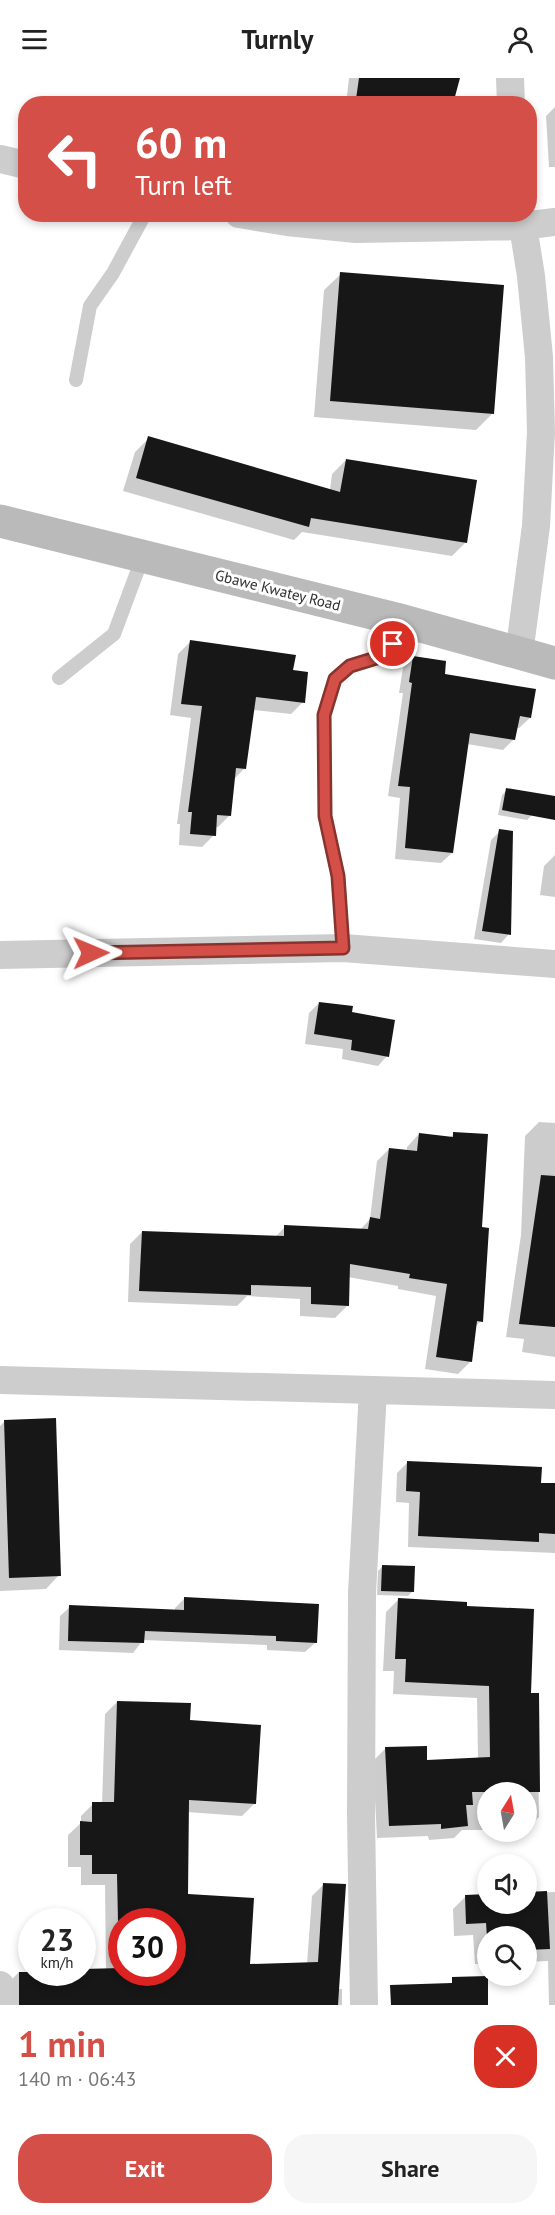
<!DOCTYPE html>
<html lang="en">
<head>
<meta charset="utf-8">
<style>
	:root { --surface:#fff; --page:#f6f6f6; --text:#222; --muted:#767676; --accent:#d34f47 }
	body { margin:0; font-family:"PT Sans",sans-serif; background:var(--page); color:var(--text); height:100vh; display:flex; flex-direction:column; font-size:22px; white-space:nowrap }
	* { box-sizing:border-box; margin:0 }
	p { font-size:20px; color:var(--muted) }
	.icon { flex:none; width:33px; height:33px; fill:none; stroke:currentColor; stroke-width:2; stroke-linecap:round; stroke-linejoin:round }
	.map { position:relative; height:1927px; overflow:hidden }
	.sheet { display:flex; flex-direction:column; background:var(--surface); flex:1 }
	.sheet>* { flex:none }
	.guide { position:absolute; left:18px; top:18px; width:519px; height:126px; border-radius:24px; box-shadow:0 3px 9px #0003; background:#d34f47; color:#fff; overflow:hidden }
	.needle { width:39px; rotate:11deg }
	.tools { position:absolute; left:477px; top:1704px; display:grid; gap:12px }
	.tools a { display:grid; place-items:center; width:60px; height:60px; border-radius:50%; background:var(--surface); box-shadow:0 3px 9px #0003; font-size:30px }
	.speed { position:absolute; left:18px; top:1830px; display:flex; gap:12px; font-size:30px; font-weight:700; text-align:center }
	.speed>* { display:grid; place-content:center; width:78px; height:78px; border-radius:50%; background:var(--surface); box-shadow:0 3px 9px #0003; line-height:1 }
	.speed small { font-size:15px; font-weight:400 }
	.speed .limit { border:9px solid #d22; background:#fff; color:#111 }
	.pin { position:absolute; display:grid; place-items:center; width:51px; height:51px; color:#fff; margin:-26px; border:3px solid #fff; border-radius:50%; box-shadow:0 2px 6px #0007 }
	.me { position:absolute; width:66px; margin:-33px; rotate:89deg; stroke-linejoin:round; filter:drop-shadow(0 0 4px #0008) }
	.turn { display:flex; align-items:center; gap:21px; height:126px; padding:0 18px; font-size:27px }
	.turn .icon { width:78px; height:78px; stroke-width:2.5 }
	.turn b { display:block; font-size:42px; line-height:51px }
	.round { display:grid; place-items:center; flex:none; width:63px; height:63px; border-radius:24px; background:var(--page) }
	.summary { display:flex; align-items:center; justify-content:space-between; height:102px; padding:0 18px }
	h1 { font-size:36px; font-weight:600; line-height:45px; color:var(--accent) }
	.cta { display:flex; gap:12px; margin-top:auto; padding:12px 18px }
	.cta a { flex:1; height:69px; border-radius:24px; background:var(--accent); color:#fff; font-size:24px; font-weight:600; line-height:69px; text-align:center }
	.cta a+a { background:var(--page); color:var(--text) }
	header { display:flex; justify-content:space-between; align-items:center; height:78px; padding:0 18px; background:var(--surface); font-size:27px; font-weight:600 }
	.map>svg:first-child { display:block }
</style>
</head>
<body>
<header><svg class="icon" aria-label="menu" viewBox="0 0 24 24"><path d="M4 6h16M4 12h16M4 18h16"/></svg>Turnly<svg class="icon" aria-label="person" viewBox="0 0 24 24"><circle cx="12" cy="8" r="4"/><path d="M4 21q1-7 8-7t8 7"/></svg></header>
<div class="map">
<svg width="555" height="1927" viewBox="0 0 555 1927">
	<rect width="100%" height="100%" fill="#fff"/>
	<path fill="#0003" fill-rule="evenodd" d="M 349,0 L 459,0 L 451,26 L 346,26 Z
		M 555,29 L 555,89 L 549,89 L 546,38 Z
		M 341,196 L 492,336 L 476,352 L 314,339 L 324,212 Z
		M 149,360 L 330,412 L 332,396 L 346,382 L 465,465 L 452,478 L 302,454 L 294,462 L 123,413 L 135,374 Z
		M 190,564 L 291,593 L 303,624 L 291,636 L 253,632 L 245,690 L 233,702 L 230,737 L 218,749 L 215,749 L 214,757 L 202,769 L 179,767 L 180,746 L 177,746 L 191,640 L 170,637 L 178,576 Z
		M 413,580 L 443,597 L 530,640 L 519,650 L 516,650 L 514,661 L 503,672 L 467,666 L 452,775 L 441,785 L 395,781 L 400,720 L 388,718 L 403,615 L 399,615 L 403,590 Z
		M 507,712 L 532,737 L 527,742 L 498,737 L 502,717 Z
		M 500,753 L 509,856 L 501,865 L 474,861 L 491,762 Z
		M 555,777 L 555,819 L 540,817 L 544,788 Z
		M 319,925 L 351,936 L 387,978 L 378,988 L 342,981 L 343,971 L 305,966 L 309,935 Z
		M 539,1044 L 555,1045 L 555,1279 L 522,1274 L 524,1261 L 506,1259 L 521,1157 L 525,1058 Z
		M 419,1056 L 449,1060 L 454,1056 L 481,1151 L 481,1243 L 475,1249 L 470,1284 L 458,1296 L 425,1291 L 436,1218 L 398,1211 L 398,1208 L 348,1199 L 347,1228 L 335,1240 L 300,1238 L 300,1221 L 247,1218 L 237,1228 L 128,1224 L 130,1166 L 142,1154 L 275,1159 L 285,1149 L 360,1152 L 370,1141 L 377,1083 L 389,1071 L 407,1073 L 407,1069 Z
		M 4,1344 L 59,1497 L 46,1511 L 0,1513 L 0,1348 Z
		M 408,1384 L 540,1406 L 555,1407 L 555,1475 L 408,1469 L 409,1425 L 396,1424 L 397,1395 Z
		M 383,1488 L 412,1514 L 408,1518 L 377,1517 L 378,1493 Z
		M 185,1520 L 315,1565 L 305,1574 L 267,1572 L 267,1567 L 143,1562 L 133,1575 L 59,1572 L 60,1538 L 70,1529 L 175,1533 L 175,1530 Z
		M 398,1522 L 465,1529 L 529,1617 L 537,1616 L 539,1739 L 526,1751 L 526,1714 L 488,1714 L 488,1752 L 462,1752 L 454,1760 L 429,1762 L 428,1758 L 377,1760 L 373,1683 L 385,1671 L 426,1683 L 478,1681 L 477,1620 L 393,1616 L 394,1593 L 383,1593 L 386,1534 Z
		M 117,1624 L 189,1643 L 255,1725 L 242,1738 L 187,1734 L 186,1817 L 249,1887 L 307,1886 L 312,1818 L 324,1806 L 337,1911 L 342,1911 L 342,1927 L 7,1927 L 7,1906 L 19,1894 L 82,1894 L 106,1892 L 105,1807 L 81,1807 L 81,1789 L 68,1789 L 68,1757 L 81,1745 L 81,1738 L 93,1726 L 102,1726 L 105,1636 ZM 122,1844 L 172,1844 L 172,1894 L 122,1894 Z
		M 555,1814 L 555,1927 L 549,1927 L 548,1883 L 526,1884 L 526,1858 L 488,1858 L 488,1886 L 475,1886 L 473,1857 L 454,1858 L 453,1831 L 466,1818 L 488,1826 L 526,1826 L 526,1815 Z"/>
	<path fill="#171717" d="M 359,0 L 460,0 L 453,26 L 374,26 L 356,21 Z
		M 340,194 L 504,207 L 494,336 L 330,323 Z
		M 148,358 L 340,414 L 346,381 L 477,402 L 467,465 L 311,440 L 309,449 L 136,400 Z
		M 190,562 L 296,577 L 293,592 L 308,594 L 305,625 L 256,619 L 246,691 L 236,690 L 231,738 L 217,737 L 216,758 L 190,756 L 192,734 L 188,734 L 202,628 L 181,626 Z
		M 413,578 L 446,583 L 445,596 L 536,611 L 531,640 L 520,638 L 515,662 L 470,655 L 453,775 L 405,770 L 410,709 L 398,708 L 412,605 L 409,604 Z
		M 506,710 L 555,718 L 555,742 L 502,732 Z
		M 499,751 L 513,753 L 511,857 L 482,853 Z
		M 319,924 L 353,928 L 352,934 L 395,942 L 389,979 L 351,972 L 352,962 L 314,956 Z
		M 453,1054 L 488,1056 L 482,1149 L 489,1150 L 483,1244 L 477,1243 L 472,1284 L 436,1279 L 447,1206 L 409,1200 L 410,1196 L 350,1186 L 349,1228 L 311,1226 L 311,1209 L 251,1207 L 251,1217 L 139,1213 L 142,1153 L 284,1158 L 284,1147 L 368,1151 L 370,1139 L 380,1141 L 389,1070 L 417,1073 L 419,1055 L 453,1059 Z
		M 541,1097 L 555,1098 L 555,1249 L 519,1246 Z
		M 56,1340 L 61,1498 L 9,1500 L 4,1342 Z
		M 407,1383 L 542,1389 L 541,1405 L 555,1405 L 555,1456 L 539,1455 L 539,1464 L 418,1458 L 420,1414 L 406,1413 Z
		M 382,1487 L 415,1488 L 414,1514 L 381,1513 Z
		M 184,1519 L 319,1526 L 317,1565 L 276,1563 L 276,1558 L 145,1553 L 144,1565 L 68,1563 L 69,1527 L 184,1532 Z
		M 398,1520 L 467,1524 L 467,1528 L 534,1531 L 531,1615 L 539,1615 L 540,1714 L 472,1714 L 473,1727 L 466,1727 L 468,1748 L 441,1751 L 441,1746 L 389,1748 L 385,1669 L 427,1668 L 427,1682 L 490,1679 L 489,1608 L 405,1604 L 406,1581 L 395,1581 Z
		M 117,1623 L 191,1625 L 190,1642 L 261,1647 L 256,1726 L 189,1722 L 188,1816 L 254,1820 L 250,1886 L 318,1884 L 323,1805 L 346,1806 L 338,1927 L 19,1927 L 19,1894 L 82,1894 L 82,1891 L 122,1890 L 122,1897 L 172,1895 L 172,1844 L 118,1844 L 117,1796 L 92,1796 L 92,1777 L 80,1777 L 80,1743 L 92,1744 L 92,1724 L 114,1724 Z
		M 547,1813 L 550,1871 L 526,1872 L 526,1858 L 488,1858 L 488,1873 L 486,1845 L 466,1846 L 465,1817 L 488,1816 L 488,1826 L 526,1826 L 526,1814 Z
		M 488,1898 L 488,1927 L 391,1927 L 390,1907 L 452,1905 L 452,1899 Z"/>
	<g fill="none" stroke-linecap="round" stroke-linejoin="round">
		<path stroke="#cdcdcd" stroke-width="14" d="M 76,302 L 90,228 L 113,195 L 145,136
			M 59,600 L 114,556 L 143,478
			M 343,870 L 338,798 L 325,738 L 324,637 L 335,601 L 350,588 L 389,576 L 393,566 L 396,541"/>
		<path stroke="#cdcdcd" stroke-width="28" d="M 510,0 L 511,26
			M 0,81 L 26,87
			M 239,136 L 287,144 L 356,151 L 522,148 L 555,144
			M 519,576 L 536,448 L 541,354 L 539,279 L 531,198 L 521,136
			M 0,877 L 343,870 L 555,886
			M 0,1302 L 555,1317
			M 0,1907 L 1,1927
			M 364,1927 L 361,1737 L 362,1515 L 373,1312"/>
		<path stroke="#bababa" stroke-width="33" d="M 0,443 L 396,541 L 555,585"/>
	</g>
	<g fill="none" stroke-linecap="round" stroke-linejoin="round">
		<defs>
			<path id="route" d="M 91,875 L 343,870 L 338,798 L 325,738 L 324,637 L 335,601 L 350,588 L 389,576 L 393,566"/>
		</defs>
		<use href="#route" stroke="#89332e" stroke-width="15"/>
		<use href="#route" stroke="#d34f47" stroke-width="10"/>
	</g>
	<g text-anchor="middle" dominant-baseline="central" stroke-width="6" stroke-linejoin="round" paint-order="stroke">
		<g font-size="15" fill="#303030" stroke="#fff">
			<text transform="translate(278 512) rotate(14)">Gbawe Kwatey Road</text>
		</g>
	</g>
</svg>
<div class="tools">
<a><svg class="needle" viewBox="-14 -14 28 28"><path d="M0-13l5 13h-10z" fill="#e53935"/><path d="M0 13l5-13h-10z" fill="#767676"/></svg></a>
<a><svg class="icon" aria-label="sound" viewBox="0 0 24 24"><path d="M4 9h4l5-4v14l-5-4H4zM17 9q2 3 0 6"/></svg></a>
<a><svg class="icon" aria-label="search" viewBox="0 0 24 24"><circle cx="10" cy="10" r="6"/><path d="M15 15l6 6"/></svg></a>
</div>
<div class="speed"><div>23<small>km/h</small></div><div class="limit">30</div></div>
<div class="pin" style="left:393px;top:566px;background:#d93025"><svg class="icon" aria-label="arrive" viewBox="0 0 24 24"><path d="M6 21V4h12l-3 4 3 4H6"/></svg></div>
<svg class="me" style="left:91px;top:875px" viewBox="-20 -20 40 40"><path d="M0-17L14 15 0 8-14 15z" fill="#d34f47" stroke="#fff" stroke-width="4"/></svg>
<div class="guide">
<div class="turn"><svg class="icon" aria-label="left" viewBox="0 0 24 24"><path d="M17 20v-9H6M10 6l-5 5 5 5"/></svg><div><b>60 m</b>Turn left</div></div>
</div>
</div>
<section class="sheet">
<div class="summary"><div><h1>1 min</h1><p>140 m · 06:43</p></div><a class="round" style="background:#d93025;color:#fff"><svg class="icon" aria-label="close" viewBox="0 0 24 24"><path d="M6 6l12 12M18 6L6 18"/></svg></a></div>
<div class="cta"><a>Exit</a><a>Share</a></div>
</section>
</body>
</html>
